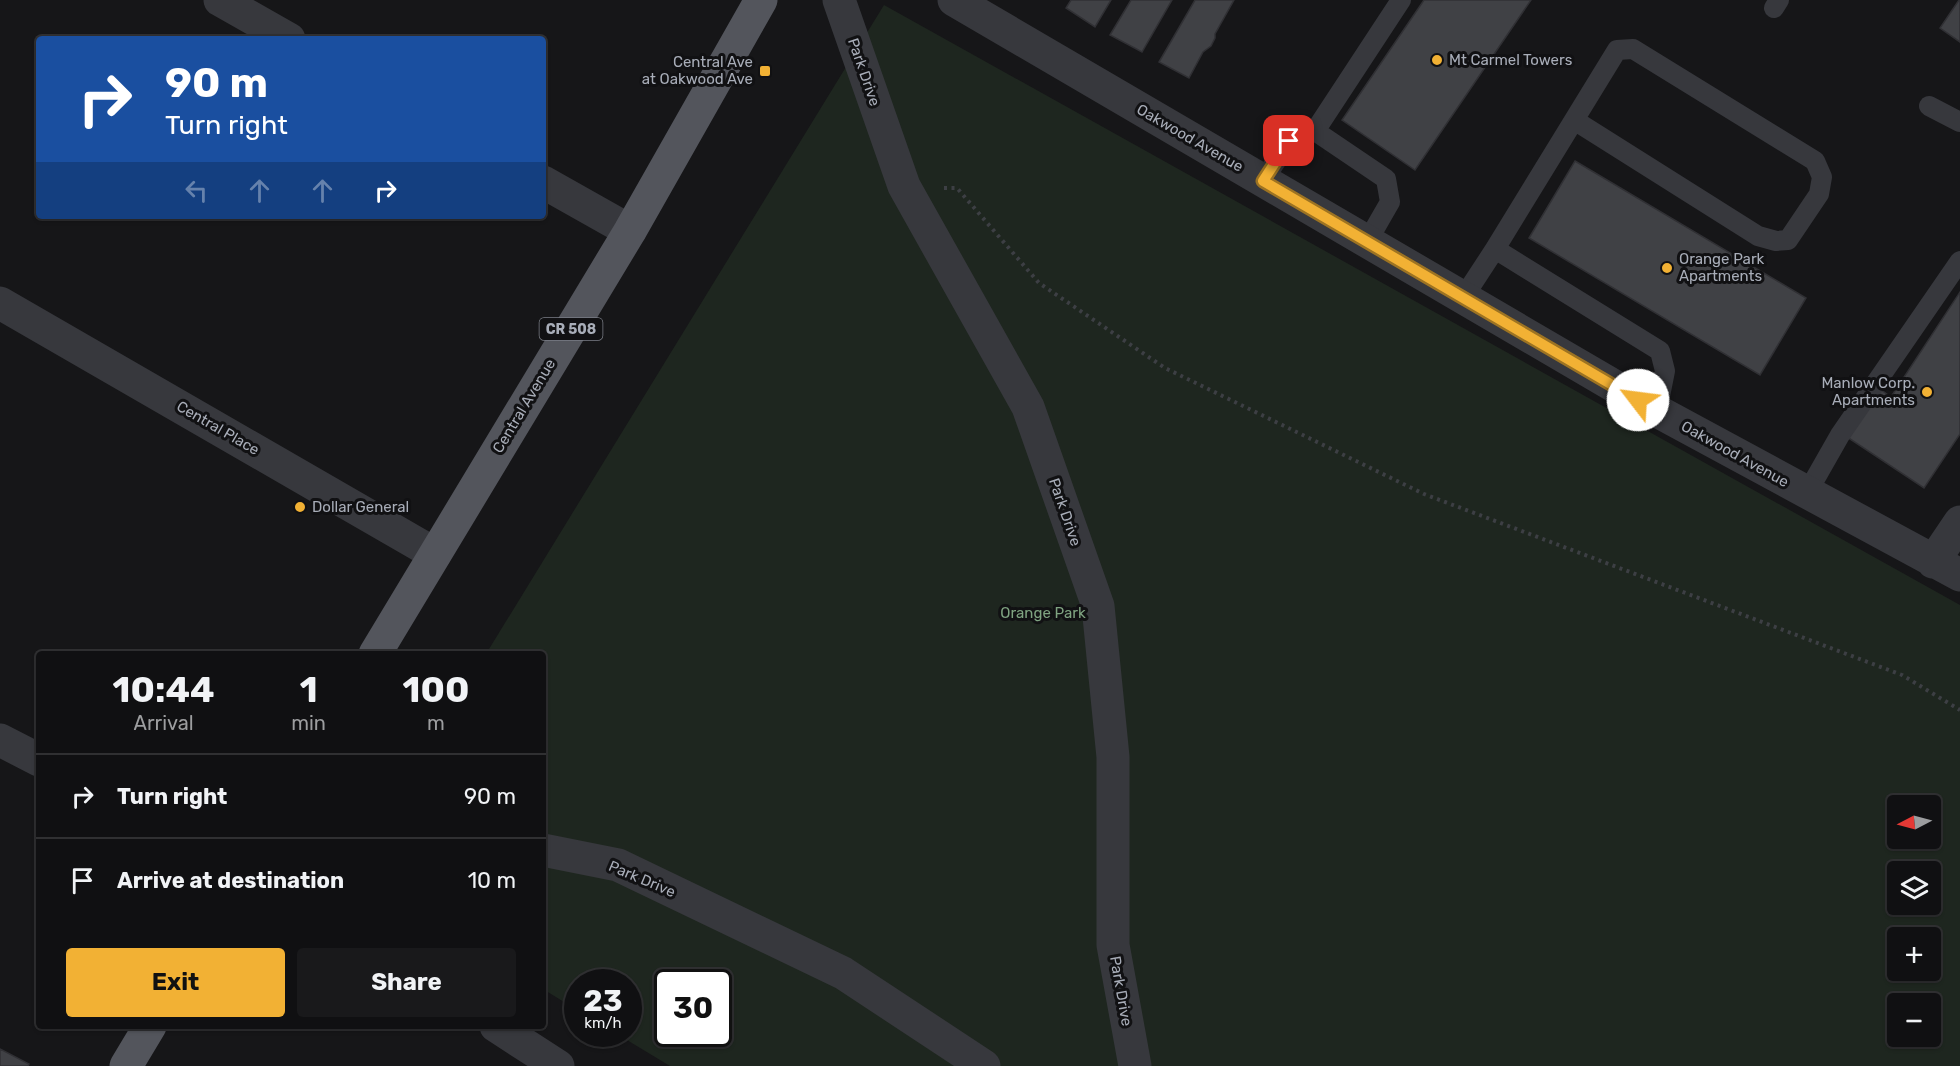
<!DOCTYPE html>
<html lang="en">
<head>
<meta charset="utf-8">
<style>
	:root { --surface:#101012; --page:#19191b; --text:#f1f3f6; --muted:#9c9d9f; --line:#303032; --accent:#f2b134 }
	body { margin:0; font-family:Rubik,sans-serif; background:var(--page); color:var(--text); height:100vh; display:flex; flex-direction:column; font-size:22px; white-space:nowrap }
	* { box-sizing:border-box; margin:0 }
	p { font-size:20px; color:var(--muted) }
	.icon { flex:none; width:33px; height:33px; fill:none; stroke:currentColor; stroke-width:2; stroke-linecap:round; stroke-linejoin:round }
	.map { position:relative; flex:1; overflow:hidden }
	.side { position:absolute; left:36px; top:651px; width:510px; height:378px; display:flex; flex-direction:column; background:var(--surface); border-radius:6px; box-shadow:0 2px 4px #0004,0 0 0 2px var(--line) }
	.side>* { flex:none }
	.banner { position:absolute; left:36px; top:36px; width:510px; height:183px; border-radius:6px; box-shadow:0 2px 4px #0004,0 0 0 2px var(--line); background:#1a4fa0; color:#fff; overflow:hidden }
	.needle { width:39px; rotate:264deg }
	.fabs { position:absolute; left:1887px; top:795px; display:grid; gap:12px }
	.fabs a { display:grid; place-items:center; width:54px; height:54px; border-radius:6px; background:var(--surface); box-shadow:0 2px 4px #0004,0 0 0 2px var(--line); font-size:30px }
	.speed { position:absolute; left:564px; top:969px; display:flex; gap:12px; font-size:30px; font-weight:700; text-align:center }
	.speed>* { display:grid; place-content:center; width:78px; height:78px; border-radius:50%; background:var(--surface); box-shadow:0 2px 4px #0004,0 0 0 2px var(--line); line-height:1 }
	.speed small { font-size:15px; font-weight:400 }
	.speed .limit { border:3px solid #111; border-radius:9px; background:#fff; color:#111 }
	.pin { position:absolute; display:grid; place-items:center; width:51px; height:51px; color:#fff; margin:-26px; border-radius:12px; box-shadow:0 3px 9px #0006 }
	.me { position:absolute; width:66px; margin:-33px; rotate:300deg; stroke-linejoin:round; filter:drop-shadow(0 0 4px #0008) }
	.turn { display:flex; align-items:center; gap:21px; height:126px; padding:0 30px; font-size:27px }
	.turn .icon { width:78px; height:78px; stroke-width:2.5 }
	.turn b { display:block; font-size:42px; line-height:51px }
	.lanes { display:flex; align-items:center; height:57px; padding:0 30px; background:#0003; justify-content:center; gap:30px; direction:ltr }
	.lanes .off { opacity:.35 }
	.eta { display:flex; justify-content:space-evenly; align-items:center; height:102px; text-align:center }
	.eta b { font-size:36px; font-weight:700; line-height:42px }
	.button { display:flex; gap:12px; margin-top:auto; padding:12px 30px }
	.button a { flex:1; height:69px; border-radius:6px; background:var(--accent); color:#111; font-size:24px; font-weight:700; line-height:69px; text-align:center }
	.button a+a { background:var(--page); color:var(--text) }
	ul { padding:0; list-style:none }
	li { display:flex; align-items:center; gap:18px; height:84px; padding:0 30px; border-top:2px solid var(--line) }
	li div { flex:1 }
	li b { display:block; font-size:22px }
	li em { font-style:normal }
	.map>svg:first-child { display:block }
</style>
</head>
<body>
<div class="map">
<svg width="1960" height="1066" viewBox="0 0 1960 1066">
	<rect width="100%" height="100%" fill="#161618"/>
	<path fill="#1e261f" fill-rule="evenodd" d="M 884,5 L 1960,605 L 1960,1066 L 670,1066 L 617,1034 L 628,1034 L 628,982 L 578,982 L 577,1010 L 543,989 L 543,654 L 486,654 ZM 1898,806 L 1930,806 L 1930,838 L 1898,838 ZM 1898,872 L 1930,872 L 1930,904 L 1898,904 ZM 1898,938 L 1930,938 L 1930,970 L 1898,970 ZM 668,982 L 718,982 L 718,1034 L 668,1034 ZM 1898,1004 L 1930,1004 L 1930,1036 L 1898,1036 Z"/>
	<path fill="#404145" stroke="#303034" stroke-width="1.5" d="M 1071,0 L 1111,0 L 1095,27 L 1066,8 Z
		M 1131,0 L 1172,0 L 1142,52 L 1110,35 Z
		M 1195,0 L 1234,0 L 1215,34 L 1215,38 L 1211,46 L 1203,52 L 1189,78 L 1159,62 Z
		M 1424,0 L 1531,0 L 1415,170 L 1342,120 Z
		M 1959,0 L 1960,0 L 1960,42 L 1940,28 Z
		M 1575,161 L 1806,298 L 1760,375 L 1529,238 Z
		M 1960,292 L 1960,434 L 1924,488 L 1844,435 L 1877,387 L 1891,397 Z
		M 0,1049 L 29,1064 L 28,1066 L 0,1066 Z"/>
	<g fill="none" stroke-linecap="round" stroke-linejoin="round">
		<path stroke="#3d3f44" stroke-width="4" stroke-dasharray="3 4.5" stroke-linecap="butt" d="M 944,188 L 957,188 L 1039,283 L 1165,368 L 1424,494 L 1902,675 L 1960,710"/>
		<path stroke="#37383d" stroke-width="20" d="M 1774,8 L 1779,0
			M 1929,106 L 1960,122
			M 1315,131 L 1386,179 L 1390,202 L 1367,242
			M 1263,181 L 1289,141 L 1315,131 L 1401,0
			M 1495,249 L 1660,351 L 1665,371 L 1657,411
			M 1463,298 L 1495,249 L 1617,50 L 1633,49 L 1815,161 L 1822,177 L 1819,194 L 1788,240 L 1776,241 L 1758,236 L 1574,120
			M 1807,493 L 1840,435 L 1960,261"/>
		<path stroke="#37383d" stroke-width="33" d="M 220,0 L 289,39
			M 839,0 L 904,186 L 1028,407 L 1098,606 L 1113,757 L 1113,945 L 1135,1066
			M 954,0 L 1657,411 L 1960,575
			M 543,182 L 630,231
			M 0,303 L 435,554
			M 1933,562 L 1960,522
			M 0,740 L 39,760
			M 543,850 L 618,865 L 843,973 L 984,1066
			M 496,1026 L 558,1066"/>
		<path stroke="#53555c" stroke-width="33" d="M 375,654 L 630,231 L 761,0
			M 126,1066 L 150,1026"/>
	</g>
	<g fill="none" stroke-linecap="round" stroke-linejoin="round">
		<defs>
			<path id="route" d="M 1289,141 L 1263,181 L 1638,400"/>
		</defs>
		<use href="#route" stroke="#9d7322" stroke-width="15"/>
		<use href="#route" stroke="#f2b134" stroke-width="10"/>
	</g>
	<g fill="#f2b134" stroke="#111113" stroke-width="2">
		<circle cx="1437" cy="60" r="6"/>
		<rect x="759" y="65" width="12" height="12" rx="3"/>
		<circle cx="1667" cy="268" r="6"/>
		<circle cx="1927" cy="392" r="6"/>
		<circle cx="300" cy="507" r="6"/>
	</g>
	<g text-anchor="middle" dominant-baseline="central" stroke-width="6" stroke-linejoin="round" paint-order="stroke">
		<rect fill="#111113" stroke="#7b7e86" stroke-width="1.5" x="539.5" y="318" width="63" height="22" rx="4.5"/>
		<g font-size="14" font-weight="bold" fill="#a8adb8">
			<text x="571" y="329">CR 508</text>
		</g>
		<g font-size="15" fill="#a8adb8" stroke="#111113" text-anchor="start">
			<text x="1449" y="60">Mt Carmel Towers</text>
			<text x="753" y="62" text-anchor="end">Central Ave<tspan x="753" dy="17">at Oakwood Ave</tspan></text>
			<text x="1679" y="259">Orange Park<tspan x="1679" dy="17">Apartments</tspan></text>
			<text x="1915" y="383" text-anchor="end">Manlow Corp.<tspan x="1915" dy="17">Apartments</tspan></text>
			<text x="312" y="507">Dollar General</text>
		</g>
		<g font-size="15" fill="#a8adb8" stroke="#111113">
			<text transform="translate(864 72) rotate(71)">Park Drive</text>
			<text transform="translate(1190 138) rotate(30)">Oakwood Avenue</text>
			<text transform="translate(524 406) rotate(-59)">Central Avenue</text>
			<text transform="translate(218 428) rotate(30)">Central Place</text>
			<text transform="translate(1735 454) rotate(29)">Oakwood Avenue</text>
			<text transform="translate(1065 512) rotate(71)">Park Drive</text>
			<text transform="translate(642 879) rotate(23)">Park Drive</text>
			<text transform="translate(1121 991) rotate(80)">Park Drive</text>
		</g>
		<g font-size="15" fill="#7fa381" stroke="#111113">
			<text x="1043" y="613">Orange Park</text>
		</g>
	</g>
</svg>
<div class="fabs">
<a><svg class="needle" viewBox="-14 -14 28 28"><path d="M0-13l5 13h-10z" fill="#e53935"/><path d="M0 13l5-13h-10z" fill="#9c9d9f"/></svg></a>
<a><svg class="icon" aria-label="layers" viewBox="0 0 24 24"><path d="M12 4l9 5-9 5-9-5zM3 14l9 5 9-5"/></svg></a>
<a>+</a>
<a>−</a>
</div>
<div class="speed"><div>23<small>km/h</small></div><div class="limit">30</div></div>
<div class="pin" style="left:1289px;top:141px;background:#d93025"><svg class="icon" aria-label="arrive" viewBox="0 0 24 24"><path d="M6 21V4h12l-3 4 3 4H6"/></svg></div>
<svg class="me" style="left:1638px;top:400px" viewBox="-20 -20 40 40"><circle r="19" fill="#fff"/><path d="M0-13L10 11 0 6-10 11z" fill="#f2b134"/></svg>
<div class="banner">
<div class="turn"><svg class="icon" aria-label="right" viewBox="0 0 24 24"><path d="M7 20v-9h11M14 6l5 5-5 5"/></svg><div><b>90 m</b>Turn right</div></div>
<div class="lanes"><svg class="icon off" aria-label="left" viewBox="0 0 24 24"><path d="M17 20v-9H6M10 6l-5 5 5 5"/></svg><svg class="icon off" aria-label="ahead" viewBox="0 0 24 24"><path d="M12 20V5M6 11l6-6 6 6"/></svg><svg class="icon off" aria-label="ahead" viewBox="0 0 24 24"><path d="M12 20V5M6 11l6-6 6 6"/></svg><svg class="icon" aria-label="right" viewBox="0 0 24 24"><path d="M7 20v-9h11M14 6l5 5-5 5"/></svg></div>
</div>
<section class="side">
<div class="eta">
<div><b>10:44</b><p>Arrival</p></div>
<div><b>1</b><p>min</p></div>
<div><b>100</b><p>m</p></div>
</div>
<ul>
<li><svg class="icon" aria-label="right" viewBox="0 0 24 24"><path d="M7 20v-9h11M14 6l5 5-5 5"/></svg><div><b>Turn right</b></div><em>90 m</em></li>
<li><svg class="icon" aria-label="arrive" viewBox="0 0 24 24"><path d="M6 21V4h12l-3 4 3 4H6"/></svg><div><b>Arrive at destination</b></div><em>10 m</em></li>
</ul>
<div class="button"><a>Exit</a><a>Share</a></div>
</section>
</div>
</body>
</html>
